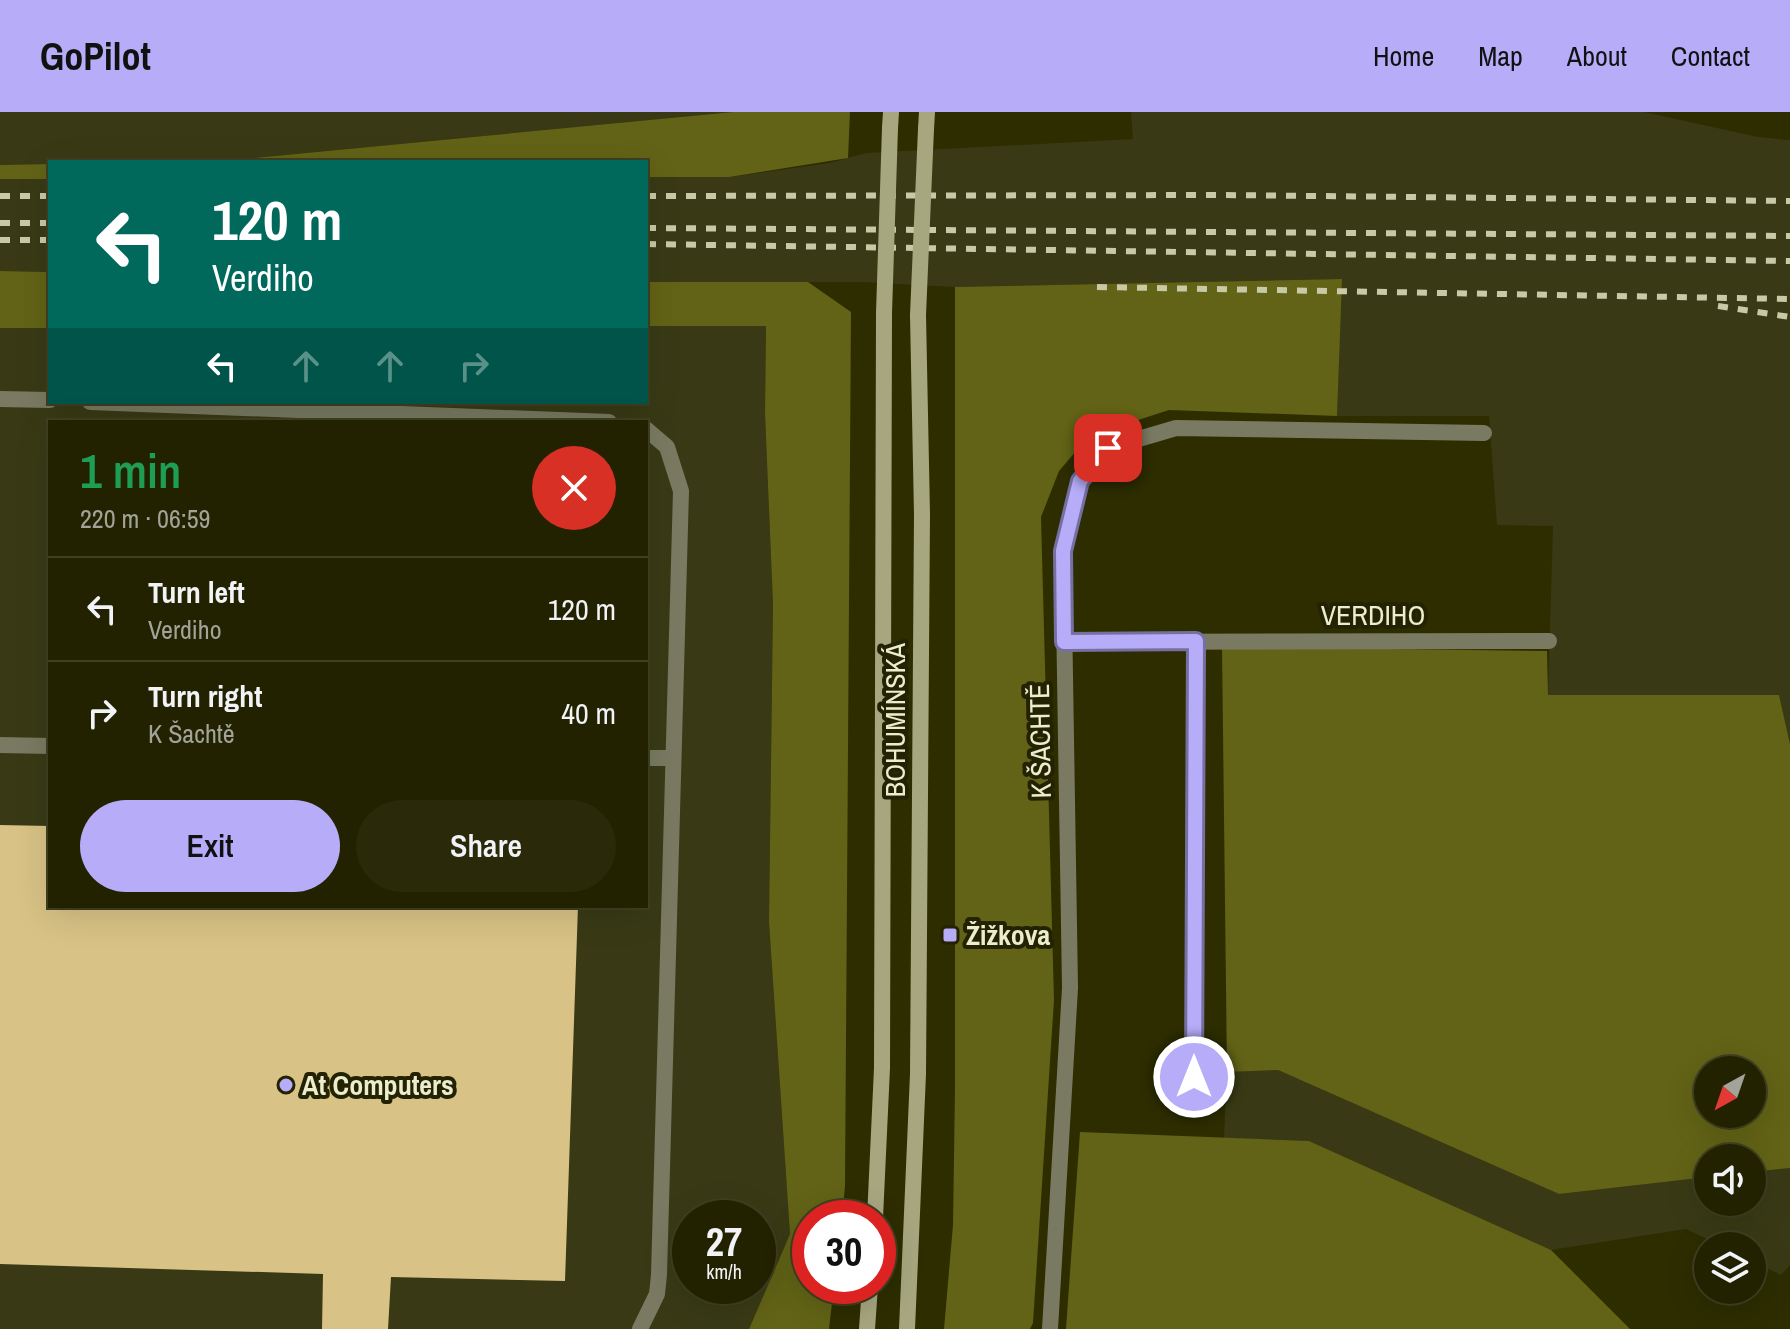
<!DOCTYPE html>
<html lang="en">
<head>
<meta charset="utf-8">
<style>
	:root { --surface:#220; --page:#2a2a0a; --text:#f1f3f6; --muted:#a2a499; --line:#3f3f22; --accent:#b6acf8 }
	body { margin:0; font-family:"Archivo Narrow",sans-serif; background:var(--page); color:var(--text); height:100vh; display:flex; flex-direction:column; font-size:30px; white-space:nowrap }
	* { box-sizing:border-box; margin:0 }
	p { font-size:26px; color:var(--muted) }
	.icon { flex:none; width:44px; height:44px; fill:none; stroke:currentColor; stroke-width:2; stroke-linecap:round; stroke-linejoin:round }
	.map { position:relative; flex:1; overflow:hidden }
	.sheet { position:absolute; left:48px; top:308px; width:600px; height:488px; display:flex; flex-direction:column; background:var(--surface); border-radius:0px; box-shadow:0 8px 32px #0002,0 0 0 2px var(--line) }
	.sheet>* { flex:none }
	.banner { position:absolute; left:48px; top:48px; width:600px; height:244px; border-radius:0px; box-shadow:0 8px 32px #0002,0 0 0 2px var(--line); background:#00695c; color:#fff; overflow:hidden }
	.needle { width:52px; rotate:220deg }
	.buttons { position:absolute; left:1694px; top:944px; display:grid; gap:16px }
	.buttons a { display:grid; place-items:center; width:72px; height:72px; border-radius:50%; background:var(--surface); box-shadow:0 8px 32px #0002,0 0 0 2px var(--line); font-size:40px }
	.speed { position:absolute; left:672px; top:1088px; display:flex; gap:16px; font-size:40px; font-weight:700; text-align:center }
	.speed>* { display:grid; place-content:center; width:104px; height:104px; border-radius:50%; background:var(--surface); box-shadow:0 8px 32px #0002,0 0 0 2px var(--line); line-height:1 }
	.speed small { font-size:20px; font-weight:400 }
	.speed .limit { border:12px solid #d22; background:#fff; color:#111 }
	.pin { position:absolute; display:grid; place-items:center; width:68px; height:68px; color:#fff; margin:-34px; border-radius:16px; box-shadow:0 4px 12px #0006 }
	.me { position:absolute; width:88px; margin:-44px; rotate:0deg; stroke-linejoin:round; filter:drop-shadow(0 0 6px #0008) }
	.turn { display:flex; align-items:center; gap:28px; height:168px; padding:0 32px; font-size:36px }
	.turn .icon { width:104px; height:104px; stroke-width:2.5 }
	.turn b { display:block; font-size:56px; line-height:68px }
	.lanes { display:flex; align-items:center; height:76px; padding:0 32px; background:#0003; justify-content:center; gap:40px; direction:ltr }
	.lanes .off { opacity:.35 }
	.round { display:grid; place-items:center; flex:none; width:84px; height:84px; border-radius:42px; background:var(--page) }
	.summary { display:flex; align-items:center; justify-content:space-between; height:136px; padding:0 32px }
	h1 { font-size:48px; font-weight:600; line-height:60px; color:#1e9e55 }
	.primary-button { display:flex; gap:16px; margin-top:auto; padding:16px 32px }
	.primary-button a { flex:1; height:92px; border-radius:48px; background:var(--accent); color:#111; font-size:32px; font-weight:600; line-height:92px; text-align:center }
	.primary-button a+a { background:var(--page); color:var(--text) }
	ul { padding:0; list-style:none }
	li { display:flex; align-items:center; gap:24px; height:104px; padding:0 32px; border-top:2px solid var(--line) }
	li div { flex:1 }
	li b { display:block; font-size:30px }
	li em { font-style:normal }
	header { display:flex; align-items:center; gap:48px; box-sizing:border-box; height:112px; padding:0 40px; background:var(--accent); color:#111 }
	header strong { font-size:38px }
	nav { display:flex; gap:44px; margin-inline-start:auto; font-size:28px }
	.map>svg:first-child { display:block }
</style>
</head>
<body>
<header>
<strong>GoPilot</strong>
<nav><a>Home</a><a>Map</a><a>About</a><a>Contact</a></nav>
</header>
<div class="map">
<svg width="1790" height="1217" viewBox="0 0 1790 1217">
	<rect width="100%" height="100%" fill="#2d2d00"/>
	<path fill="#393a15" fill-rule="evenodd" d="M 0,0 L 733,0 L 212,50 L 0,53 Z
		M 1131,0 L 1644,0 L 1758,25 L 1790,28 L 1790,632 L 1779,583 L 1548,583 L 1553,414 L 1497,413 L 1489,304 L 1337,304 L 1341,167 L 955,175 L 863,170 L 646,170 L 646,65 L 729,65 L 830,51 L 866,41 L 1133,27 Z
		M 0,67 L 50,67 L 50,160 L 0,159 Z
		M 646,214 L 766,214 L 765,302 L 773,492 L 769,810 L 790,1122 L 749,1217 L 0,1217 L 0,216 L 50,216 L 50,290 L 646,290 ZM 50,310 L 646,310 L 646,794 L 50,794 ZM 690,1106 L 758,1106 L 758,1174 L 690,1174 Z
		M 1278,958 L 1559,1082 L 1708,1065 L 1708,1090 L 1752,1090 L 1752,1060 L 1790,1056 L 1790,1153 L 1781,1163 L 1752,1149 L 1752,1134 L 1722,1134 L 1686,1117 L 1551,1138 L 1309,1029 L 1224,1026 L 1227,960 Z"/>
	<path fill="#626316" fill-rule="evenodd" d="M 733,0 L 850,0 L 848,46 L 729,65 L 646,65 L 646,50 L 212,50 Z
		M 50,52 L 50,67 L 0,67 L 0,53 Z
		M 0,159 L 50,160 L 50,216 L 0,216 Z
		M 1342,167 L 1337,304 L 1169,298 L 1089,324 L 1059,359 L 1041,405 L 1054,888 L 1033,1211 L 1030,1217 L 944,1217 L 953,1113 L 955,976 L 955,175 Z
		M 646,170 L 808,170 L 851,200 L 845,1074 L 842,1106 L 810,1106 L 810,1174 L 834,1174 L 829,1217 L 749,1217 L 790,1122 L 769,810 L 773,492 L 765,302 L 766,214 L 646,214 Z
		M 1222,535 L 1547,539 L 1548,583 L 1779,583 L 1790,632 L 1790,1056 L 1752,1060 L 1752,1046 L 1708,1046 L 1708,1065 L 1559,1082 L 1278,958 L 1227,960 ZM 1708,958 L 1752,958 L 1752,1002 L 1708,1002 Z
		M 1080,1020 L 1309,1029 L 1551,1138 L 1630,1217 L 1066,1217 Z"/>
	<path fill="#d8c285" d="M 0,713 L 50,714 L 50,794 L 578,794 L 565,1169 L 391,1165 L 388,1217 L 322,1217 L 323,1162 L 0,1152 Z"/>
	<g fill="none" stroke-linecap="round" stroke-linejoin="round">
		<path stroke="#797a61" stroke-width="16" d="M 0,287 L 50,288
			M 90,290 L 609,310
			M 1064,530 L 1549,529
			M 0,633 L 50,634
			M 646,646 L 671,646
			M 1194,996 L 1196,529
			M 640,1217 L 657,1182 L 659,1163 L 681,379 L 667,335 L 646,317
			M 1050,1217 L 1070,876 L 1063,439 L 1080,369 L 1108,336 L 1176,316 L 1484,321"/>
		<path stroke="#a6a77f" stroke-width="16" d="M 890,16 L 891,0
			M 926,17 L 927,0
			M 875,1106 L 882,956 L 884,201
			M 867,1217 L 870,1174
			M 907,1217 L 918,962 L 922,402 L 918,203"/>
		<path stroke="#c8caa7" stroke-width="6" stroke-dasharray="10 10" stroke-linecap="butt" d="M 0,84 L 50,84
			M 646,84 L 1223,83 L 1790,89
			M 0,111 L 50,111
			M 646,116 L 1790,124
			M 0,128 L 50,128
			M 646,132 L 1790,149
			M 1097,175 L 1790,187
			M 1718,194 L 1790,205"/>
		<path stroke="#a6a77f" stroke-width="16" d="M 884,201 L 890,16
			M 918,203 L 926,17"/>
	</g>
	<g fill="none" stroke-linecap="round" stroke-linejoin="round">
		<defs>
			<path id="route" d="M 1108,336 L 1080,369 L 1063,439 L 1064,530 L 1196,529 L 1194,965"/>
		</defs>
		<use href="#route" stroke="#7670a1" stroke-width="20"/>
		<use href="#route" stroke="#b6acf8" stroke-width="14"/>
	</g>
	<g fill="#b6acf8" stroke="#232303" stroke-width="3">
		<rect x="942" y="815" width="16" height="16" rx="4"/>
		<circle cx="286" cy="973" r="8"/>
	</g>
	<g text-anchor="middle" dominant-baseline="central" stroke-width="8" stroke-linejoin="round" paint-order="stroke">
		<g font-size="28" fill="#ebedcd" stroke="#232303">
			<text x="1373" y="503">VERDIHO</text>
			<text transform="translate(895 608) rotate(-90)">BOHUMÍNSKÁ</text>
			<text transform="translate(1040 629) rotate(-91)">K ŠACHTĚ</text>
		</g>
		<g font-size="28" font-weight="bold" fill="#ebedcd" stroke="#232303" text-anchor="start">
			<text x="966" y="823">Žižkova</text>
			<text x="302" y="973">At Computers</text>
		</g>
	</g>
</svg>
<div class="buttons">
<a><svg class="needle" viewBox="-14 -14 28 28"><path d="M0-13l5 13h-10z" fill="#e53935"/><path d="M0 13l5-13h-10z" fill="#a2a499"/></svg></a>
<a><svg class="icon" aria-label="sound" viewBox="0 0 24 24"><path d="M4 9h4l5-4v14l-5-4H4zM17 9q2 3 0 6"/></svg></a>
<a><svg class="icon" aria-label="layers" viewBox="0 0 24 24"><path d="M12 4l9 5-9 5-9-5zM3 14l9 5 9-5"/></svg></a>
</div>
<div class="speed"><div>27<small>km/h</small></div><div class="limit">30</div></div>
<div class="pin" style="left:1108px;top:336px;background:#d93025"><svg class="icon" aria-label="arrive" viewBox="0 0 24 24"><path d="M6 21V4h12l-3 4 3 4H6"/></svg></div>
<svg class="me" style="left:1194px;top:965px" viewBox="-20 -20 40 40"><circle r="17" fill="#b6acf8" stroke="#fff" stroke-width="3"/><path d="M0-11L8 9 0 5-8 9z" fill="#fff"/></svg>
<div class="banner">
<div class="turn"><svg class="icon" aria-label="left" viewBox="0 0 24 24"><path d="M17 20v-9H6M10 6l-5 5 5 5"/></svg><div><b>120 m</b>Verdiho</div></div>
<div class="lanes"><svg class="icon" aria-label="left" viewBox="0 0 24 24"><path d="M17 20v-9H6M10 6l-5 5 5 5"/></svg><svg class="icon off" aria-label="ahead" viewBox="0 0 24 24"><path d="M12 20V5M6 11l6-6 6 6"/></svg><svg class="icon off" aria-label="ahead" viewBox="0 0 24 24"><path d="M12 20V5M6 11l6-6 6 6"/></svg><svg class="icon off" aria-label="right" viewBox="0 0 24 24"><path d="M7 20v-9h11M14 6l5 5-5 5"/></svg></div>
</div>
<section class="sheet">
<div class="summary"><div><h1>1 min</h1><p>220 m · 06:59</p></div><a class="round" style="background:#d93025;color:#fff"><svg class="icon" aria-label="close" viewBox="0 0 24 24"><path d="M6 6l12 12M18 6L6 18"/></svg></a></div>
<ul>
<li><svg class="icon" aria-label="left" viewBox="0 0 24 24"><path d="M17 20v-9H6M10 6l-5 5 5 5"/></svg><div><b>Turn left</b><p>Verdiho</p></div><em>120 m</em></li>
<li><svg class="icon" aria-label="right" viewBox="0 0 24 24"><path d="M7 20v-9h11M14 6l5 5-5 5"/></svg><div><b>Turn right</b><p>K Šachtě</p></div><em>40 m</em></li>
</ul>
<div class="primary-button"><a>Exit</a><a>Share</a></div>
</section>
</div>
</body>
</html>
